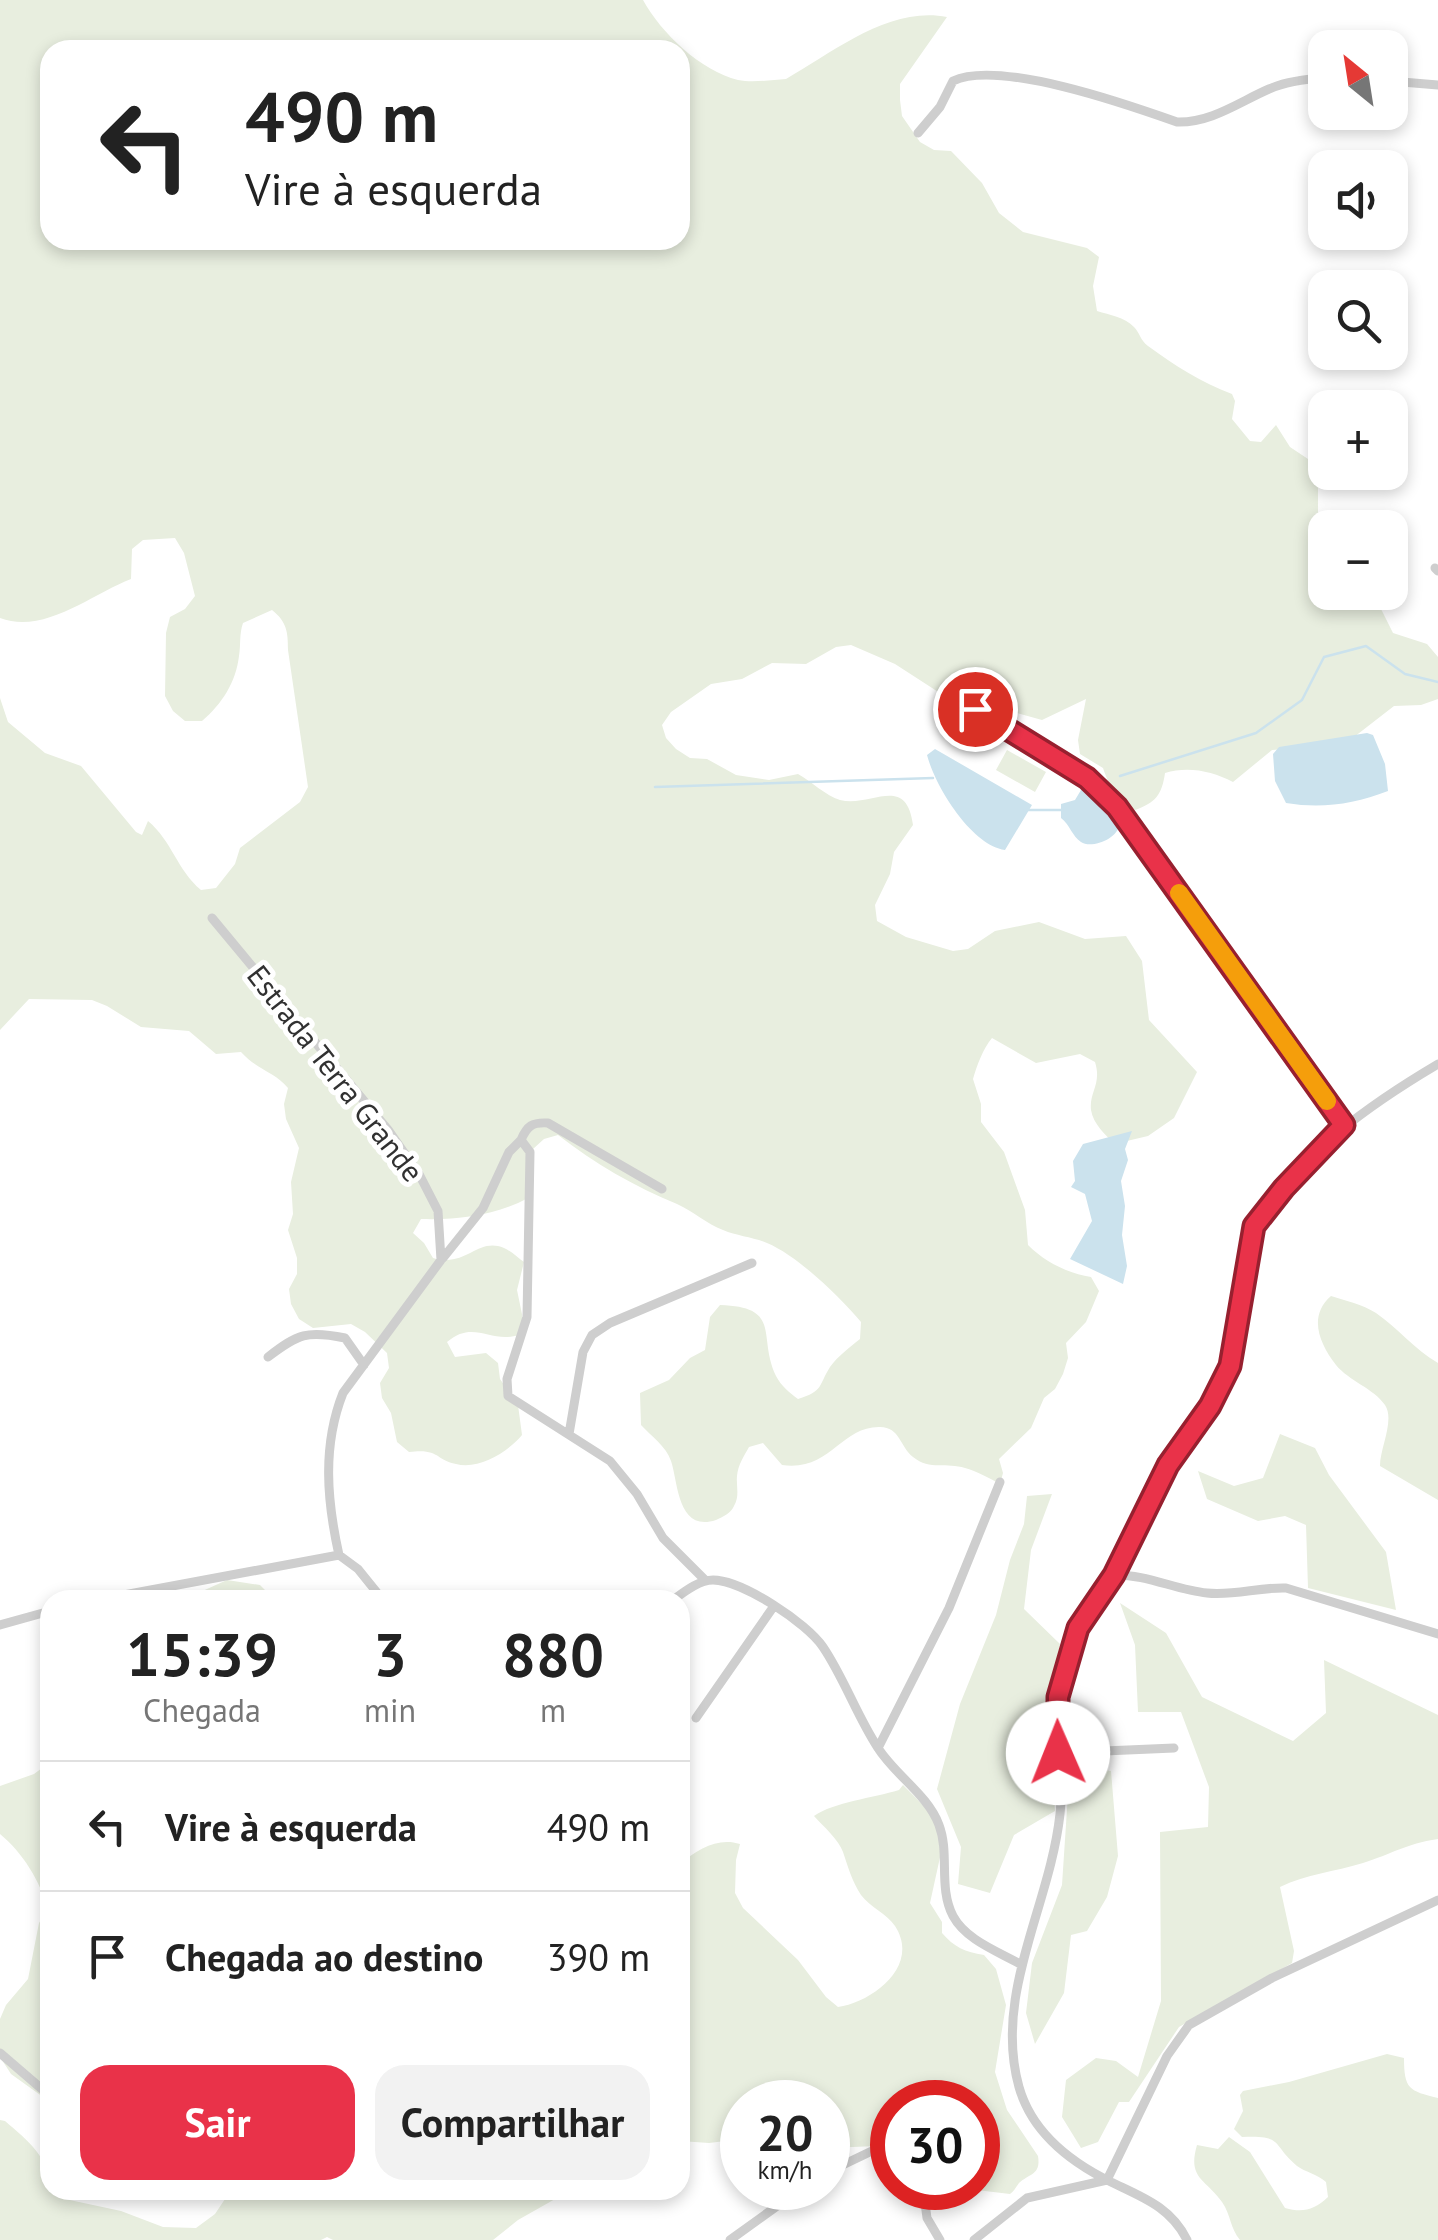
<!DOCTYPE html>
<html lang="pt">
<head>
<meta charset="utf-8">
<style>
	:root { --surface:#fff; --page:#f2f2f2; --text:#222; --muted:#767676; --line:#e0e0e0; --accent:#e93249 }
	body { margin:0; font-family:"PT Sans",sans-serif; background:var(--page); color:var(--text); height:100vh; display:flex; flex-direction:column; font-size:38px; white-space:nowrap }
	* { box-sizing:border-box; margin:0 }
	p { font-size:32px; color:var(--muted) }
	.icon { flex:none; width:55px; height:55px; fill:none; stroke:currentColor; stroke-width:2; stroke-linecap:round; stroke-linejoin:round }
	.map { position:relative; flex:1; overflow:hidden }
	.details { position:absolute; left:40px; top:1590px; width:650px; height:610px; display:flex; flex-direction:column; background:var(--surface); border-radius:30px; box-shadow:0 5px 15px #0003 }
	.details>* { flex:none }
	.guide { position:absolute; left:40px; top:40px; width:650px; height:210px; border-radius:30px; box-shadow:0 5px 15px #0003; background:#fff; color:var(--text); overflow:hidden }
	.needle { width:65px; rotate:330deg }
	.tools { position:absolute; left:1308px; top:30px; display:grid; gap:20px }
	.tools a { display:grid; place-items:center; width:100px; height:100px; border-radius:20px; background:var(--surface); box-shadow:0 5px 15px #0003; font-size:50px }
	.speed { position:absolute; left:720px; top:2080px; display:flex; gap:20px; font-size:50px; font-weight:700; text-align:center }
	.speed>* { display:grid; place-content:center; width:130px; height:130px; border-radius:50%; background:var(--surface); box-shadow:0 5px 15px #0003; line-height:1 }
	.speed small { font-size:25px; font-weight:400 }
	.speed .limit { border:15px solid #d22; background:#fff; color:#111 }
	.pin { position:absolute; display:grid; place-items:center; width:85px; height:85px; color:#fff; margin:-42px; border:5px solid #fff; border-radius:50%; box-shadow:0 2px 10px #0007 }
	.me { position:absolute; width:110px; margin:-55px; rotate:359deg; stroke-linejoin:round; filter:drop-shadow(0 0 8px #0008) }
	.turn { display:flex; align-items:center; gap:35px; height:210px; padding:0 40px; font-size:45px }
	.turn .icon { width:130px; height:130px; stroke-width:2.5 }
	.turn b { display:block; font-size:70px; line-height:85px }
	.eta { display:flex; justify-content:space-evenly; align-items:center; height:170px; text-align:center }
	.eta b { font-size:60px; font-weight:700; line-height:70px }
	.action { display:flex; gap:20px; margin-top:auto; padding:20px 40px }
	.action a { flex:1; height:115px; border-radius:30px; background:var(--accent); color:#fff; font-size:40px; font-weight:700; line-height:115px; text-align:center }
	.action a+a { background:var(--page); color:var(--text) }
	ul { padding:0; list-style:none }
	li { display:flex; align-items:center; gap:30px; height:130px; padding:0 40px; border-top:2px solid var(--line) }
	li div { flex:1 }
	li b { display:block; font-size:38px }
	li em { font-style:normal }
	.map>svg:first-child { display:block }
</style>
</head>
<body>
<div class="map">
<svg width="1438" height="2240" viewBox="0 0 1438 2240">
	<rect width="100%" height="100%" fill="#fff"/>
	<path fill="#e8eedf" fill-rule="evenodd" d="M 0,0 L 643,0 C 661,33 701,71 738,80 C 752,83 771,80 786,79 C 835,51 889,6 947,17 L 900,84 L 900,100 L 902,116 L 920,142 L 934,150 L 951,151 L 982,183 L 999,213 L 1023,232 L 1087,248 L 1099,257 L 1093,286 L 1097,311 C 1110,315 1124,317 1134,327 C 1140,333 1140,340 1148,346 C 1174,365 1202,383 1232,394 L 1235,401 L 1232,419 L 1250,441 L 1261,442 L 1276,425 L 1290,447 L 1308,459 L 1318,484 L 1318,512 L 1325,532 L 1325,592 L 1373,593 L 1393,633 L 1427,644 L 1438,657 L 1438,699 L 1421,705 L 1394,706 L 1345,744 L 1272,750 L 1233,782 C 1212,771 1188,766 1165,773 C 1162,795 1155,803 1135,810 C 1115,799 1110,788 1103,768 L 1080,754 L 1078,740 L 1086,699 L 1042,720 L 1010,711 L 978,712 L 963,708 L 895,664 L 851,645 L 836,647 L 806,664 L 772,663 L 742,679 L 711,684 L 671,712 L 662,725 L 666,738 L 676,749 L 690,758 L 707,759 L 736,775 L 769,780 L 798,774 C 811,781 826,796 840,800 C 871,808 906,773 913,825 L 894,852 L 890,874 L 875,905 L 877,921 L 906,937 L 953,951 L 968,949 L 995,931 L 1039,922 L 1085,939 L 1126,936 L 1142,961 L 1149,1020 L 1197,1072 L 1174,1118 L 1148,1136 L 1114,1144 C 1106,1135 1093,1124 1091,1110 C 1089,1092 1102,1084 1095,1062 L 1080,1054 L 1036,1063 L 992,1038 C 983,1049 977,1065 973,1079 L 981,1104 L 981,1122 L 1004,1152 L 1025,1210 L 1028,1245 C 1045,1262 1067,1273 1091,1277 L 1099,1291 L 1086,1322 L 1066,1343 L 1068,1358 L 1063,1374 L 1055,1389 L 1044,1398 L 1031,1428 L 999,1459 L 1003,1473 L 1000,1484 C 991,1479 976,1471 965,1468 C 947,1462 930,1471 913,1457 C 900,1447 900,1427 880,1427 C 841,1426 830,1472 782,1465 L 763,1443 L 749,1447 C 744,1456 738,1465 737,1476 C 736,1486 740,1496 734,1506 C 731,1513 723,1517 716,1520 C 677,1533 678,1481 671,1461 C 666,1446 651,1436 641,1425 L 640,1393 L 669,1380 L 690,1358 L 705,1350 L 710,1317 L 720,1305 C 783,1307 757,1336 776,1376 C 781,1386 790,1393 798,1399 C 824,1391 818,1386 830,1367 C 838,1356 850,1347 860,1339 L 861,1322 C 839,1296 798,1256 767,1243 C 753,1237 737,1236 723,1230 C 707,1224 693,1211 677,1204 C 635,1187 594,1163 558,1135 L 544,1139 L 533,1149 L 528,1198 C 495,1216 458,1220 421,1219 L 413,1233 L 424,1243 L 433,1258 C 467,1268 477,1237 504,1248 C 511,1251 518,1258 524,1262 L 517,1290 L 523,1319 L 519,1335 C 490,1344 474,1319 447,1342 L 455,1357 L 486,1353 L 498,1363 L 500,1379 L 518,1405 L 522,1435 C 508,1452 479,1470 456,1464 C 435,1460 440,1448 409,1452 L 397,1442 L 391,1413 L 382,1398 L 380,1383 L 389,1368 L 387,1353 L 365,1332 L 351,1324 L 313,1328 L 299,1319 L 291,1304 L 289,1289 L 297,1274 L 297,1258 L 288,1230 L 293,1214 L 291,1182 L 299,1148 L 286,1119 L 284,1104 L 288,1088 C 275,1072 257,1070 241,1052 L 216,1054 L 189,1031 L 141,1027 L 107,1006 L 92,1000 L 29,999 L 0,1030 L 0,698 L 8,722 L 45,753 L 81,766 L 136,832 L 142,835 L 148,821 C 172,841 177,870 201,890 L 216,888 L 235,864 L 240,848 L 300,802 L 308,787 L 288,650 C 288,632 287,622 272,610 L 243,623 C 239,635 241,644 239,656 C 236,682 222,704 202,721 L 185,721 L 173,711 L 165,696 L 166,633 L 170,617 L 185,609 L 195,596 L 184,553 L 175,538 L 143,540 L 132,549 L 131,579 C 92,594 44,635 0,618 ZM 50,50 L 680,50 L 680,240 L 50,240 Z
		M 1007,750 L 1046,772 L 1035,792 L 996,770 Z
		M 1331,1296 C 1346,1301 1362,1304 1376,1313 C 1398,1328 1414,1349 1438,1363 L 1438,1500 L 1380,1466 C 1380,1448 1395,1420 1385,1405 C 1373,1388 1349,1381 1336,1365 C 1319,1343 1308,1316 1331,1296 Z
		M 1280,1434 L 1315,1448 L 1329,1475 L 1386,1552 L 1396,1610 L 1308,1588 L 1306,1525 L 1285,1516 L 1258,1521 L 1207,1499 L 1198,1471 L 1234,1486 L 1263,1478 Z
		M 1052,1494 L 1031,1550 L 1024,1609 L 1060,1644 L 1040,1744 L 1053,1783 L 1055,1811 L 1014,1835 L 990,1893 L 958,1884 L 961,1847 L 937,1789 L 960,1704 L 996,1615 L 1010,1560 L 1024,1524 L 1027,1496 Z
		M 227,1580 L 260,1585 L 275,1600 L 194,1600 L 198,1593 Z
		M 1120,1603 L 1166,1633 L 1202,1697 L 1293,1741 L 1326,1713 L 1324,1660 L 1438,1715 L 1438,1839 C 1405,1844 1392,1854 1363,1863 C 1334,1872 1307,1874 1280,1887 L 1294,1951 L 1292,1963 L 1179,2027 L 1129,2102 L 1119,2102 L 1098,2142 L 1081,2148 L 1062,2117 L 1066,2080 L 1096,2058 L 1116,2061 L 1138,2077 L 1161,2001 L 1160,1832 L 1208,1827 L 1209,1787 L 1181,1712 L 1138,1712 L 1135,1645 Z
		M 50,1762 L 50,2102 L 11,2074 L 0,2057 L 0,2019 L 6,2005 L 28,1979 L 39,1923 L 48,1909 C 40,1881 23,1853 0,1834 L 0,1786 L 34,1774 Z
		M 1070,1764 L 1111,1771 L 1118,1856 L 1107,1897 L 1087,1931 L 1071,1935 L 1064,1993 L 1035,2044 L 1026,2013 L 1032,1963 L 1062,1885 Z
		M 903,1785 L 927,1809 L 944,1839 L 930,1903 L 942,1922 L 942,1933 C 954,1947 965,1952 984,1955 L 996,1969 L 1006,2005 L 995,2072 L 1007,2110 L 1038,2156 C 1041,2175 1030,2173 1019,2183 C 1016,2187 1014,2191 1010,2194 L 960,2188 L 978,2188 L 978,2102 L 892,2102 L 892,2155 L 877,2146 L 828,2148 L 828,2102 L 742,2102 L 742,2139 L 709,2143 L 680,2141 L 680,1864 C 698,1849 718,1837 740,1844 L 736,1860 L 735,1893 L 743,1908 L 798,1960 L 826,1997 L 838,2007 C 872,2002 921,1966 895,1926 C 887,1914 870,1907 861,1895 C 852,1881 848,1867 843,1852 C 839,1840 823,1826 814,1816 C 834,1802 873,1798 899,1790 Z
		M 1387,2054 L 1404,2058 C 1404,2089 1409,2091 1438,2098 L 1438,2240 L 1240,2240 C 1230,2228 1231,2215 1222,2202 C 1206,2179 1187,2179 1197,2145 L 1218,2149 L 1229,2137 L 1250,2152 L 1285,2208 C 1303,2213 1314,2210 1328,2197 L 1326,2182 C 1317,2174 1305,2172 1297,2166 C 1271,2144 1284,2135 1242,2137 L 1234,2129 L 1243,2111 L 1240,2095 L 1243,2091 L 1289,2082 Z
		M 0,2120 L 5,2121 C 28,2141 50,2157 50,2190 L 60,2190 L 65,2199 L 121,2211 L 163,2227 L 196,2228 L 215,2214 L 231,2190 L 571,2190 L 518,2220 L 493,2240 L 333,2240 L 327,2237 L 321,2240 L 0,2240 Z"/>
	<path fill="#cbe2ed" d="M 1367,733 L 1373,735 L 1385,764 L 1388,791 C 1354,804 1322,809 1286,803 L 1275,781 L 1273,754 L 1279,747 Z
		M 935,749 L 1032,805 L 1005,850 C 971,845 935,786 927,755 Z
		M 1084,785 C 1096,791 1121,811 1119,825 C 1118,839 1091,849 1081,842 C 1072,836 1070,825 1061,818 L 1061,804 L 1075,800 Z
		M 1132,1131 L 1125,1149 L 1128,1160 L 1121,1181 L 1125,1206 L 1122,1235 L 1127,1266 L 1123,1284 L 1070,1259 L 1092,1221 L 1085,1194 L 1071,1187 L 1075,1181 L 1073,1161 L 1083,1144 Z"/>
	<g fill="none" stroke-linecap="round" stroke-linejoin="round">
		<path stroke="#cbe2ed" stroke-width="2.5" d="M 1120,776 L 1256,733 L 1302,700 L 1324,657 L 1366,646 L 1405,674 L 1438,682
			M 655,787 L 933,778
			M 1025,810 L 1062,810"/>
		<path stroke="#cecece" stroke-width="9" d="M 1390,81 L 1438,85
			M 918,133 L 940,107 L 953,81 C 999,59 1129,105 1177,122 C 1211,123 1239,102 1269,89 C 1287,81 1305,79 1325,78
			M 1435,568 L 1438,571
			M 975,709 L 1087,778 L 1117,807 L 1344,1125
			M 212,918 L 389,1131 L 419,1174 L 438,1211 L 441,1260 L 343,1393 C 322,1446 327,1501 339,1555
			M 521,1140 C 527,1126 532,1122 548,1123 L 662,1189
			M 443,1258 L 483,1208 L 509,1152 L 521,1140 L 530,1152 L 527,1317 L 507,1379 L 508,1396 L 610,1461 L 637,1494 L 663,1538 L 706,1581
			M 268,1357 C 298,1334 307,1330 345,1338 L 364,1365
			M 569,1434 L 583,1352 L 592,1335 L 610,1323 L 752,1263
			M 339,1555 L 358,1569 L 383,1600
			M 1114,1575 C 1146,1574 1176,1590 1207,1593 C 1234,1596 1259,1587 1286,1588 L 1438,1634
			M 97,1600 L 339,1555
			M 673,1600 C 684,1592 699,1580 713,1580 C 742,1580 807,1623 823,1647 C 844,1678 857,1716 878,1748 C 895,1775 928,1795 939,1825 C 950,1854 938,1887 953,1916 C 966,1940 997,1951 1020,1964
			M 0,1625 L 50,1611
			M 696,1718 L 774,1606
			M 878,1748 L 949,1608 L 1000,1482
			M 1058,1753 L 1174,1748
			M 680,1850 L 680,1863
			M 0,2053 L 50,2096
			M 828,2172 L 876,2149 L 892,2149
			M 923,2188 L 927,2218 L 940,2240
			M 730,2240 L 802,2188
			M 974,2240 L 1027,2198 L 1107,2180 L 1167,2056 L 1189,2025 L 1272,1978 L 1438,1900
			M 1187,2240 C 1171,2207 1142,2197 1111,2182 C 1070,2162 1032,2133 1019,2087 C 993,1994 1050,1906 1060,1814 C 1067,1748 1043,1695 1078,1629 C 1088,1609 1104,1592 1116,1572 C 1136,1538 1149,1499 1168,1464 C 1186,1433 1213,1409 1226,1376 C 1243,1333 1236,1255 1257,1221 C 1299,1154 1372,1103 1438,1064"/>
	</g>
	<g fill="none" stroke-linecap="round" stroke-linejoin="round">
		<defs>
			<path id="route" d="M 975,709 L 1087,778 L 1117,807 L 1344,1125 L 1284,1188 L 1254,1226 L 1230,1366 L 1210,1406 L 1168,1465 L 1114,1575 L 1078,1628 L 1058,1697 L 1058,1753"/>
		</defs>
		<use href="#route" stroke="#97202f" stroke-width="25"/>
		<use href="#route" stroke="#e93249" stroke-width="18"/>
		<path stroke="#f59e0b" stroke-width="18" d="M 1179,893 L 1327,1101"/>
	</g>
	<g text-anchor="middle" dominant-baseline="central" stroke-width="10" stroke-linejoin="round" paint-order="stroke">
		<g font-size="30" fill="#313131" stroke="#fff">
			<text transform="translate(336 1073) rotate(52)">Estrada Terra Grande</text>
		</g>
	</g>
</svg>
<div class="tools">
<a><svg class="needle" viewBox="-14 -14 28 28"><path d="M0-13l5 13h-10z" fill="#e53935"/><path d="M0 13l5-13h-10z" fill="#767676"/></svg></a>
<a><svg class="icon" aria-label="sound" viewBox="0 0 24 24"><path d="M4 9h4l5-4v14l-5-4H4zM17 9q2 3 0 6"/></svg></a>
<a><svg class="icon" aria-label="search" viewBox="0 0 24 24"><circle cx="10" cy="10" r="6"/><path d="M15 15l6 6"/></svg></a>
<a>+</a>
<a>−</a>
</div>
<div class="speed"><div>20<small>km/h</small></div><div class="limit">30</div></div>
<div class="pin" style="left:975px;top:709px;background:#d93025"><svg class="icon" aria-label="arrive" viewBox="0 0 24 24"><path d="M6 21V4h12l-3 4 3 4H6"/></svg></div>
<svg class="me" style="left:1058px;top:1753px" viewBox="-20 -20 40 40"><circle r="19" fill="#fff"/><path d="M0-13L10 11 0 6-10 11z" fill="#e93249"/></svg>
<div class="guide">
<div class="turn"><svg class="icon" aria-label="left" viewBox="0 0 24 24"><path d="M17 20v-9H6M10 6l-5 5 5 5"/></svg><div><b>490 m</b>Vire à esquerda</div></div>
</div>
<section class="details">
<div class="eta">
<div><b>15:39</b><p>Chegada</p></div>
<div><b>3</b><p>min</p></div>
<div><b>880</b><p>m</p></div>
</div>
<ul>
<li><svg class="icon" aria-label="left" viewBox="0 0 24 24"><path d="M17 20v-9H6M10 6l-5 5 5 5"/></svg><div><b>Vire à esquerda</b></div><em>490 m</em></li>
<li><svg class="icon" aria-label="arrive" viewBox="0 0 24 24"><path d="M6 21V4h12l-3 4 3 4H6"/></svg><div><b>Chegada ao destino</b></div><em>390 m</em></li>
</ul>
<div class="action"><a>Sair</a><a>Compartilhar</a></div>
</section>
</div>
</body>
</html>
